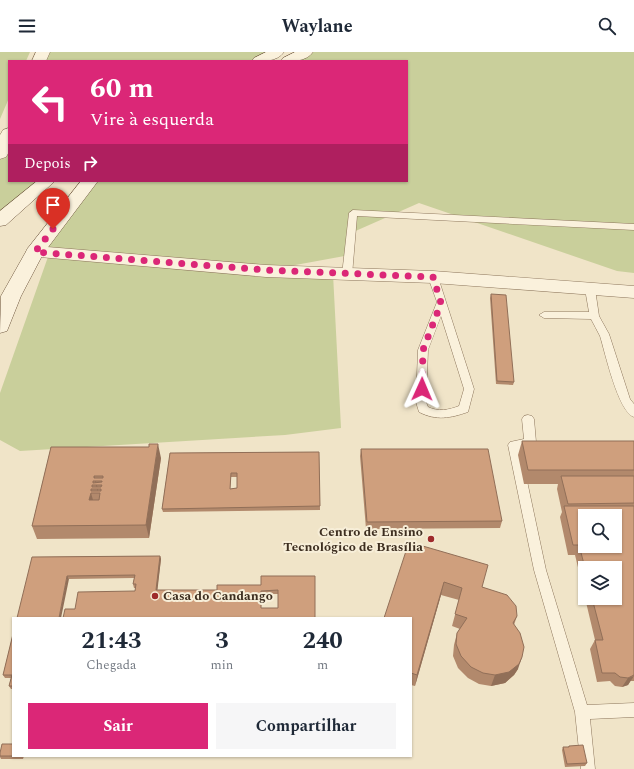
<!DOCTYPE html>
<html lang="pt">
<head>
<meta charset="utf-8">
<style>
	:root { --surface:#fff; --page:#f6f6f7; --text:#1f2937; --muted:#747a83; --accent:#db2777 }
	body { margin:0; font-family:Spectral,serif; background:var(--page); color:var(--text); height:100vh; display:flex; flex-direction:column; font-size:15px; white-space:nowrap }
	* { box-sizing:border-box; margin:0 }
	p { font-size:13px; color:var(--muted) }
	.icon { flex:none; width:22px; height:22px; fill:none; stroke:currentColor; stroke-width:2; stroke-linecap:round; stroke-linejoin:round }
	.map { position:relative; flex:1; overflow:hidden }
	.panel { position:absolute; left:12px; top:565px; width:400px; height:140px; display:flex; flex-direction:column; background:var(--surface); border-radius:0px; box-shadow:0 1px 3px #0004 }
	.panel>* { flex:none }
	.guide { position:absolute; left:8px; top:8px; width:400px; height:122px; border-radius:0px; box-shadow:0 1px 3px #0004; background:#db2777; color:#fff; overflow:hidden }
	.fabs { position:absolute; left:578px; top:457px; display:grid; gap:8px }
	.fabs a { display:grid; place-items:center; width:44px; height:44px; border-radius:0px; background:var(--surface); box-shadow:0 1px 3px #0004; font-size:20px }
	.pin { position:absolute; display:grid; place-items:center; width:34px; height:34px; color:#fff; margin:-41px -17px; border-radius:50% 50% 50% 0; rotate:-45deg; box-shadow:0 0 4px #0007 }
	.pin .icon { rotate:45deg }
	.me { position:absolute; width:44px; margin:-22px; rotate:1deg; stroke-linejoin:round; filter:drop-shadow(0 0 3px #0008) }
	.turn { display:flex; align-items:center; gap:14px; height:84px; padding:0 16px; font-size:18px }
	.turn .icon { width:52px; height:52px; stroke-width:2.5 }
	.turn b { display:block; font-size:28px; line-height:34px }
	.then { display:flex; align-items:center; height:38px; padding:0 16px; background:#0003; gap:8px; font-size:15px }
	.eta { display:flex; justify-content:space-evenly; align-items:center; height:68px; text-align:center }
	.eta b { font-size:24px; font-weight:700; line-height:28px }
	.primary-button { display:flex; gap:8px; margin-top:auto; padding:8px 16px }
	.primary-button a { flex:1; height:46px; border-radius:0px; background:var(--accent); color:#fff; font-size:16px; font-weight:700; line-height:46px; text-align:center }
	.primary-button a+a { background:var(--page); color:var(--text) }
	header { display:flex; justify-content:space-between; align-items:center; height:52px; padding:0 16px; background:var(--surface); font-size:18px; font-weight:700 }
	.map>svg:first-child { display:block }
</style>
</head>
<body>
<header><svg class="icon" aria-label="menu" viewBox="0 0 24 24"><path d="M4 6h16M4 12h16M4 18h16"/></svg>Waylane<svg class="icon" aria-label="search" viewBox="0 0 24 24"><circle cx="10" cy="10" r="6"/><path d="M15 15l6 6"/></svg></header>
<div class="map">
<svg width="634" height="717" viewBox="0 0 634 717">
	<rect width="100%" height="100%" fill="#f0e4c8"/>
	<path fill="#c9cf9b" d="M 0,0 L 30,0 L 26,9 L 9,9 L 9,46 L 0,67 Z
		M 44,0 L 278,0 L 260,9 L 40,9 Z
		M 306,0 L 634,0 L 634,221 L 617,219 L 419,151 L 351,181 L 350,203 L 268,218 L 333,222 L 341,376 L 285,383 L 20,399 L 0,388 L 0,341 L 49,202 L 35,200 L 90,129 L 407,129 L 407,9 L 289,9 Z
		M 9,81 L 9,129 L 47,129 L 0,169 L 0,102 Z"/>
	<g fill="none" stroke-linecap="round" stroke-linejoin="round">
		<defs>
			<path id="service" d="M 353,158 L 634,172 L 634,178 L 357,164 L 352,223 L 347,226 L 342,223 L 349,161 Z
				M 433,222 L 438,225 L 474,337 L 468,360 C 451,366 436,369 419,360 L 416,350 L 418,298 L 437,250 L 428,225 ZM 441,264 L 464,337 L 459,354 C 449,358 438,360 428,355 L 426,350 L 428,298 Z
				M 590,234 L 595,237 L 599,264 L 609,282 L 630,347 L 634,352 L 634,365 C 618,360 605,300 600,284 C 597,278 594,273 591,267 L 544,266 L 539,263 L 544,260 L 589,260 L 585,237 Z
				M 528,363 L 532,364 L 534,367 L 536,390 L 534,393 L 520,396 L 546,518 L 587,653 L 634,651 L 634,665 L 590,667 L 595,717 L 581,717 L 575,660 L 534,518 L 508,393 L 510,390 L 524,387 L 522,367 L 524,364 Z"/>
			<path id="tertiary" d="M 36,0 L 50,0 L 46,9 L 32,9 Z
				M 9,76 L 9,100 L 6,105 L 0,107 L 0,83 L 3,78 Z
				M 35,194 L 266,213 L 433,219 L 634,234 L 634,246 L 433,231 L 266,225 L 28,204 L 26,200 L 28,196 Z"/>
			<path id="secondary" d="M 266,0 L 284,0 C 277,10 263,9 252,9 L 254,6 Z
				M 295,0 L 313,0 C 306,10 292,9 281,9 L 283,6 Z
				M 37,129 L 55,129 L 6,173 L 0,174 L 0,159 Z
				M 81,129 L 98,129 L 43,202 L 21,244 L 7,279 L 0,281 L 1,244 L 28,196 Z"/>
		</defs>
		<use href="#service" stroke="#8d765c" stroke-width="1"/>
		<use href="#tertiary" stroke="#8d765c" stroke-width="1"/>
		<use href="#secondary" stroke="#6f573f" stroke-width="1"/>
		<use href="#service" fill="#faf1dc" fill-rule="evenodd"/>
		<use href="#tertiary" fill="#faf1dc" fill-rule="evenodd"/>
		<use href="#secondary" fill="#faf1dc" fill-rule="evenodd"/>
	</g>
	<path fill="#b2896c" fill-rule="evenodd" d="M 491,242 L 514,330 L 513,333 L 496,332 L 490,246 Z
		M 522,389 L 634,389 L 634,629 L 630,629 L 628,633 L 622,635 L 615,634 L 610,629 L 597,630 L 590,597 L 595,588 L 585,546 L 615,546 L 585,516 L 585,544 L 575,503 L 568,503 L 560,465 L 562,460 L 557,437 L 558,432 L 524,432 L 518,403 Z
		M 51,395 L 161,406 L 149,486 L 37,487 L 32,474 Z
		M 361,397 L 502,469 L 500,476 L 366,477 L 360,404 Z
		M 319,400 L 320,458 L 163,460 L 162,457 L 170,401 ZM 231,425 L 237,425 L 237,436 L 230,437 Z
		M 409,490 L 482,535 L 517,564 L 514,573 L 518,617 L 514,623 L 505,631 L 491,634 L 479,632 L 468,626 L 458,616 L 453,604 L 454,593 L 457,581 L 460,577 L 452,574 L 459,548 L 441,543 L 415,634 L 411,633 L 411,566 Z
		M 160,504 L 161,507 L 157,538 L 217,538 L 261,533 L 261,524 L 315,566 L 75,557 L 135,539 L 136,536 L 134,536 L 133,532 L 134,526 L 69,527 L 32,505 ZM 262,542 L 278,542 L 278,556 L 261,556 Z
		M 13,582 L 13,637 L 11,637 L 9,634 L 11,626 L 5,626 L 3,623 Z
		M 569,694 L 587,711 L 585,714 L 565,715 L 562,698 L 563,695 L 568,695 Z
		M 0,701 L 24,704 L 23,707 L 1,707 L 0,705 Z"/>
	<path fill="#916f58" d="M 158,392 L 161,406 L 149,486 L 146,473 Z
		M 94,424 L 98,437 L 98,440 L 94,426 Z
		M 91,441 L 95,455 L 89,448 Z
		M 160,504 L 161,507 L 157,542 L 156,538 Z
		M 67,524 L 69,527 L 61,566 L 59,566 Z
		M 444,530 L 441,543 L 415,634 L 417,623 Z
		M 522,605 L 518,617 L 514,623 L 505,631 L 491,634 L 495,623 Z
		M 634,624 L 628,633 L 622,635 L 628,626 Z"/>
	<path fill="#cf9f7d" stroke="#916f58" fill-rule="evenodd" d="M 491,242 L 506,243 L 514,330 L 497,329 Z
		M 522,389 L 634,389 L 634,418 L 528,418 Z
		M 149,392 L 158,392 L 146,473 L 32,474 L 51,395 L 149,395 ZM 94,424 L 103,424 L 103,426 L 94,426 ZM 93,429 L 102,429 L 102,430 L 93,431 ZM 92,433 L 102,433 L 101,435 L 92,435 ZM 91,437 L 101,437 L 101,439 L 91,439 ZM 91,441 L 100,441 L 99,448 L 89,448 Z
		M 361,397 L 488,397 L 502,469 L 367,470 Z
		M 319,400 L 320,454 L 162,457 L 170,401 ZM 231,421 L 237,421 L 237,436 L 230,437 Z
		M 561,424 L 634,424 L 634,451 L 568,452 Z
		M 564,454 L 634,454 L 634,623 L 628,626 L 620,625 L 615,621 L 602,621 L 595,588 L 603,588 L 592,546 L 615,546 L 615,516 L 585,516 L 579,493 L 573,493 ZM 585,464 L 615,464 L 615,494 L 585,494 Z
		M 409,490 L 488,513 L 482,535 L 507,543 L 516,554 L 517,564 L 513,571 L 520,581 L 524,595 L 522,605 L 519,612 L 509,620 L 495,623 L 483,621 L 471,615 L 461,604 L 456,592 L 457,581 L 467,566 L 455,562 L 462,536 L 444,530 L 417,623 L 411,621 L 411,566 L 384,566 Z
		M 160,504 L 156,538 L 217,538 L 217,533 L 261,533 L 261,524 L 315,524 L 315,566 L 63,566 L 65,557 L 75,557 L 78,540 L 135,539 L 136,532 L 133,532 L 135,523 L 67,524 L 59,566 L 17,566 L 32,505 ZM 278,538 L 278,556 L 261,556 L 261,539 Z
		M 13,582 L 13,634 L 9,634 L 12,623 L 3,623 Z
		M 2,692 L 13,692 L 13,704 L 21,704 L 0,704 L 0,701 Z
		M 583,693 L 587,711 L 567,712 L 563,695 L 569,695 L 569,694 Z"/>
	<g fill="none" stroke-linecap="round" stroke-linejoin="round">
		<path stroke="#db2777" stroke-width="7" stroke-dasharray="0 12.6" d="M 53,177 L 35,200 L 266,218 L 433,225 L 441,251 L 423,298 L 422,337"/>
	</g>
	<g fill="#9e2a2b" stroke="#f7eed8" stroke-width="1.5">
		<circle cx="431" cy="487" r="4"/>
		<circle cx="155" cy="544" r="4"/>
	</g>
	<g text-anchor="middle" dominant-baseline="central" stroke-width="4" stroke-linejoin="round" paint-order="stroke">
		<g font-size="13" font-weight="bold" fill="#3d2e20" stroke="#f7eed8" text-anchor="end">
			<text x="423" y="480">Centro de Ensino<tspan x="423" dy="15">Tecnológico de Brasília</tspan></text>
			<text x="163" y="544" text-anchor="start">Casa do Candango</text>
		</g>
	</g>
</svg>
<div class="fabs">
<a><svg class="icon" aria-label="search" viewBox="0 0 24 24"><circle cx="10" cy="10" r="6"/><path d="M15 15l6 6"/></svg></a>
<a><svg class="icon" aria-label="layers" viewBox="0 0 24 24"><path d="M12 4l9 5-9 5-9-5zM3 14l9 5 9-5"/></svg></a>
</div>
<div class="pin" style="left:53px;top:177px;background:#d93025"><svg class="icon" aria-label="arrive" viewBox="0 0 24 24"><path d="M6 21V4h12l-3 4 3 4H6"/></svg></div>
<svg class="me" style="left:422px;top:337px" viewBox="-20 -20 40 40"><path d="M0-17L14 15 0 8-14 15z" fill="#db2777" stroke="#fff" stroke-width="4"/></svg>
<div class="guide">
<div class="turn"><svg class="icon" aria-label="left" viewBox="0 0 24 24"><path d="M17 20v-9H6M10 6l-5 5 5 5"/></svg><div><b>60 m</b>Vire à esquerda</div></div>
<div class="then">Depois<svg class="icon" aria-label="right" viewBox="0 0 24 24"><path d="M7 20v-9h11M14 6l5 5-5 5"/></svg></div>
</div>
<section class="panel">
<div class="eta">
<div><b>21:43</b><p>Chegada</p></div>
<div><b>3</b><p>min</p></div>
<div><b>240</b><p>m</p></div>
</div>
<div class="primary-button"><a>Sair</a><a>Compartilhar</a></div>
</section>
</div>
</body>
</html>
